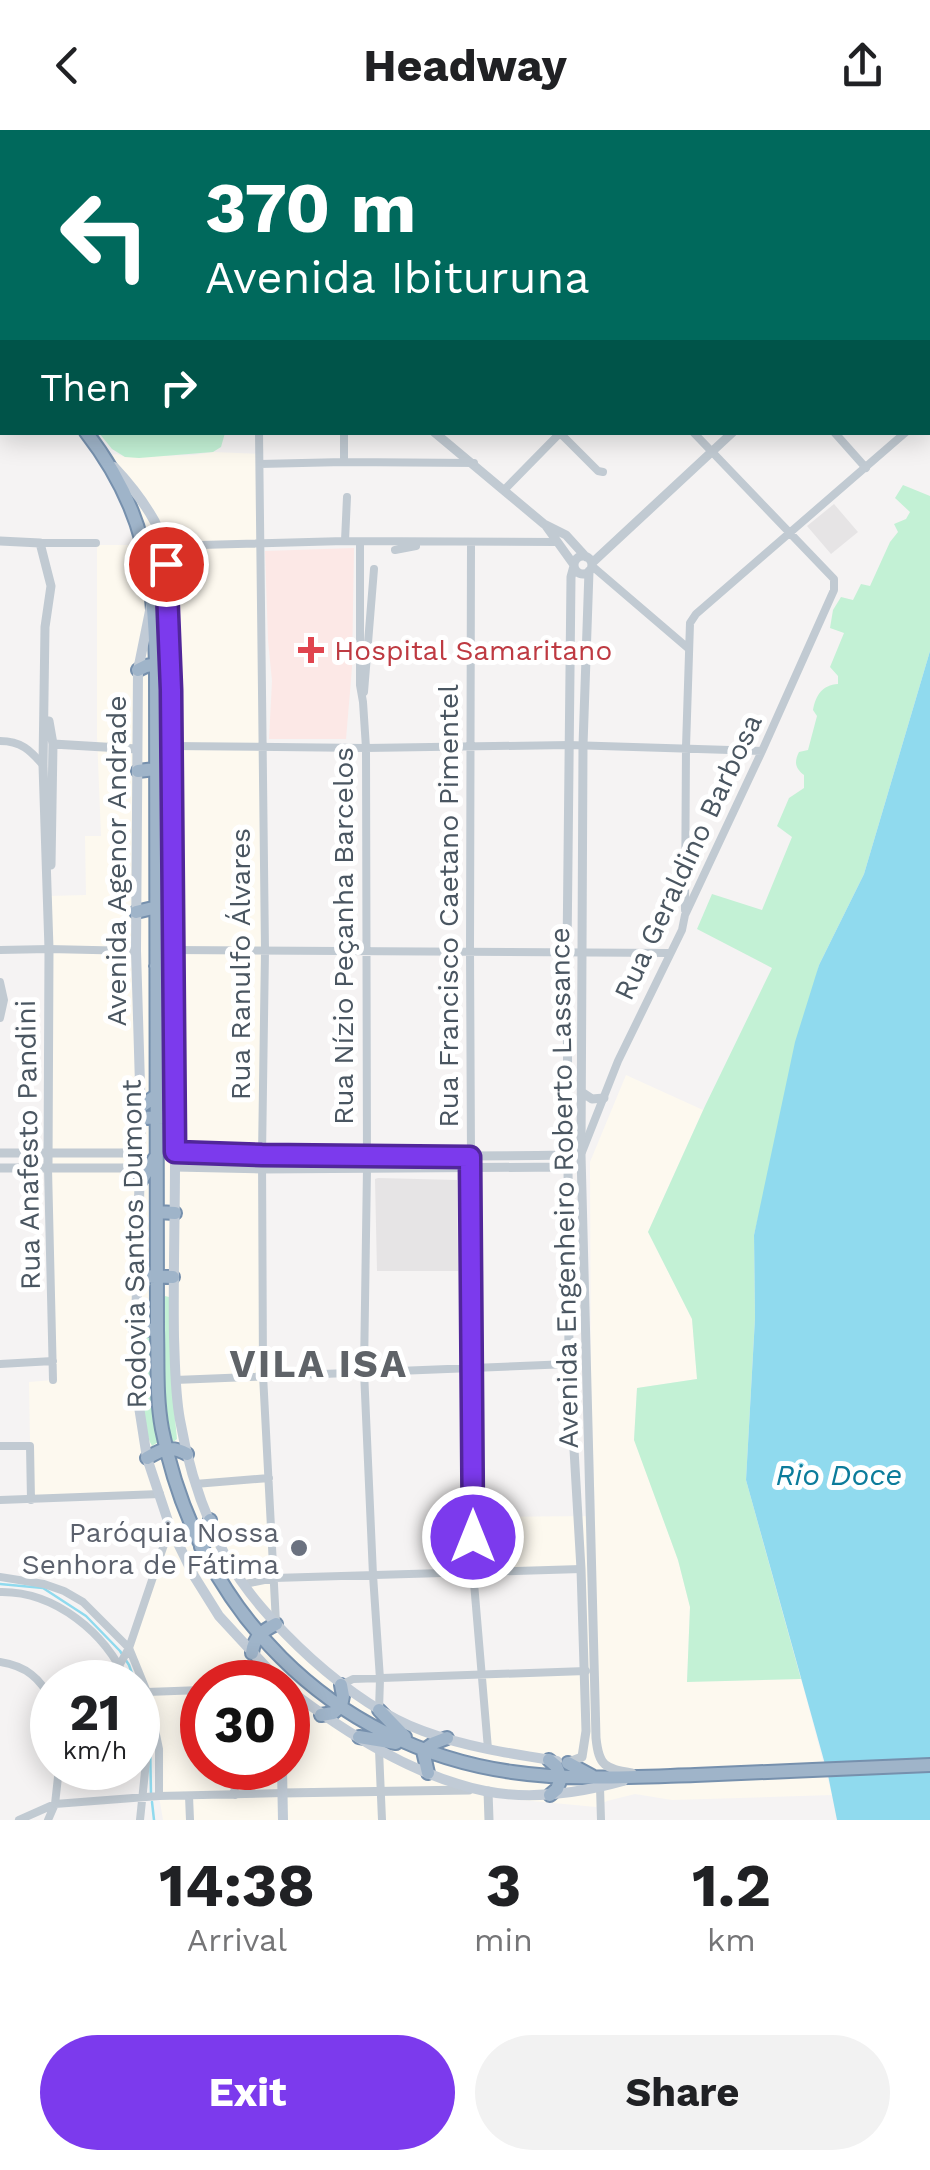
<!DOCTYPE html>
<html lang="en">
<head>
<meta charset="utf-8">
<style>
	:root { --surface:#fff; --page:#f2f2f2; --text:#202124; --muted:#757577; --accent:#7c3aed }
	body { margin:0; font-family:"Work Sans",sans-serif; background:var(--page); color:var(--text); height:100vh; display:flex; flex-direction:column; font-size:38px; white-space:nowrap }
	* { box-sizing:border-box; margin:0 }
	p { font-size:32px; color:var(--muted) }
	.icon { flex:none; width:55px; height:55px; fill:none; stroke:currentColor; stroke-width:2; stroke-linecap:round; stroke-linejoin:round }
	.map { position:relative; height:1690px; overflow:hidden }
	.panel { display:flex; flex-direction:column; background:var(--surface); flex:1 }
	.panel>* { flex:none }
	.banner { position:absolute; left:0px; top:0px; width:930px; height:305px; box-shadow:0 5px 25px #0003; background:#00695c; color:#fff; overflow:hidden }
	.speed { position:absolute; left:30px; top:1530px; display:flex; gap:20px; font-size:50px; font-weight:700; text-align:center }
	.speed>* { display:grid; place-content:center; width:130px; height:130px; border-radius:50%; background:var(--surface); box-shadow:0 5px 25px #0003; line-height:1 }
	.speed small { font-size:25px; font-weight:400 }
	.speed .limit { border:15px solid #d22; background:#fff; color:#111 }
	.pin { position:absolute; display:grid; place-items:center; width:85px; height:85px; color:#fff; margin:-42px; border:5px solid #fff; border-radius:50%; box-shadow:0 2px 10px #0007 }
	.me { position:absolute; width:110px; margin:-55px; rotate:0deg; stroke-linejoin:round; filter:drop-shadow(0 0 8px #0008) }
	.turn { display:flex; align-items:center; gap:35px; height:210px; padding:0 40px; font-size:45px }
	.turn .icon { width:130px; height:130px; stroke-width:2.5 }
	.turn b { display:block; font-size:70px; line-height:85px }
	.then { display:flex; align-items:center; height:95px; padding:0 40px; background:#0003; gap:20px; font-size:38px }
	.eta { display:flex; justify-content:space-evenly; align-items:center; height:170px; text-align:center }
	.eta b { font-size:60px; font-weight:700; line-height:70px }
	.primary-button { display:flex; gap:20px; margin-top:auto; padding:20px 40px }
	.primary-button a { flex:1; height:115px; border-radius:60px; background:var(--accent); color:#fff; font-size:40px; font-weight:700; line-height:115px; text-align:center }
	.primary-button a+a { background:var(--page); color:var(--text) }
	header { display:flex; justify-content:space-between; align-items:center; height:130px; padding:0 40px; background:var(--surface); font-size:45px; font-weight:700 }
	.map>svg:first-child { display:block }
</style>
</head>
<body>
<header><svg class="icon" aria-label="back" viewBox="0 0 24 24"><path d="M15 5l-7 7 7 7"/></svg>Headway<svg class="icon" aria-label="share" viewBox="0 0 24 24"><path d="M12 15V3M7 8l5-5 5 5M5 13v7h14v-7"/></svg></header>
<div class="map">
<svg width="930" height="1690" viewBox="0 0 930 1690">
	<rect width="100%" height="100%" fill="#f5f3f3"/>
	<path fill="#fdf9ef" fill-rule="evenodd" d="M 213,322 L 259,324 L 265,1210 L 276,1494 L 341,1555 L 420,1601 L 487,1618 L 480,1546 L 583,1540 L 580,1440 L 474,1441 L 473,1387 L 595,1386 L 591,1259 L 590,1032 L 626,945 L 703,980 L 648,1102 L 692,1189 L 697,1249 L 637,1258 L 634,1309 L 678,1430 L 690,1477 L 687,1551 L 801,1549 L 832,1665 L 672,1670 L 635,1664 L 607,1671 L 596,1677 L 489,1667 L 489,1690 L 163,1690 L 159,1666 L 156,1600 L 129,1518 L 170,1397 L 159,1364 L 31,1370 L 29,1252 L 53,1250 L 48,766 L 86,765 L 85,706 L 101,706 L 97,606 L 97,415 L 143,415 L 104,326 L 117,324 L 125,327 L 193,325 ZM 202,1552 L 288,1552 L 288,1638 L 202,1638 Z"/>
	<path fill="#e6e4e5" d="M 834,374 L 858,402 L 831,424 L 807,396 Z
		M 378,1048 L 457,1050 L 458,1141 L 377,1141 L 375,1049 Z"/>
	<path fill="#fce8e6" d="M 354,418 L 352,538 L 346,609 L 269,609 L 272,551 L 268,510 L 265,421 Z"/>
	<path fill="#c3f1d5" d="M 99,303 L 225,303 L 221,317 L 213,322 L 139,328 L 125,327 L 112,319 Z
		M 903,355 L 930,366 L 930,521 L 864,744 L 819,835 L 754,1105 L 755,1188 L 746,1350 L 801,1549 L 687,1552 L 690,1477 L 678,1430 L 634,1310 L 637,1258 L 697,1249 L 692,1189 L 648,1102 L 705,976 L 772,838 L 697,799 L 712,764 L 762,780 L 792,707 L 777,696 L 789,668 L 804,658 L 804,645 C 795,638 794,632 799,622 L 808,620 L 817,586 L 813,580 C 816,565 822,555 838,554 L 838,546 L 830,537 L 844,503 L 830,498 L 833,480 L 841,467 L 853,470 L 861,454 L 870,456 L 890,412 L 898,402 L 894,394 L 906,389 L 910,382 L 895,368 Z
		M 165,1166 L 169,1167 L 172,1257 L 177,1309 L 171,1314 L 164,1278 L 162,1170 Z
		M 149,1205 L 151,1207 L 158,1312 L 152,1316 C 140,1295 142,1236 141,1210 L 143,1206 Z"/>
	<path fill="#90daee" d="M 930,521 L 930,1690 L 837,1690 L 828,1645 L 746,1350 L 755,1188 L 754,1105 L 795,912 L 819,835 L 864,744 Z"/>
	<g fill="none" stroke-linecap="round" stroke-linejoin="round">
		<path stroke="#90daee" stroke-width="2.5" d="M 0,1454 L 43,1458 L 86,1486 L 120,1521 L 129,1535 L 135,1552
			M 138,1560 L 150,1612 L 151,1664
			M 152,1672 L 154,1690"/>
		<defs>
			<path id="trunk" d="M 0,212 L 2,214
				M 86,302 C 145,378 153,442 156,534 L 157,1200 C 158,1233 156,1267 162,1299 C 197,1478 329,1616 512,1642 C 573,1651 634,1647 695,1645 C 773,1642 852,1638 930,1635
				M 138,540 L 146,536 L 170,532
				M 138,641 L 172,637
				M 136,782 L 157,777
				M 156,836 L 174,835
				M 140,977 L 157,965 L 174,948
				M 141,988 L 175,987
				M 140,1052 L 155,1028
				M 157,1082 L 175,1083
				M 138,1146 L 173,1147
				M 136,1199 L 157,1200
				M 147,1328 C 162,1319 171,1315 187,1324
				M 201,1417 L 210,1390
				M 252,1523 C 254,1507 262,1501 276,1494
				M 341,1555 L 343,1566 L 341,1576
				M 379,1580 L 405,1607
				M 321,1585 L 333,1583 L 341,1576
				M 359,1607 L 396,1613
				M 423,1621 L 434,1613 L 447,1608
				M 423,1621 L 428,1643
				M 549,1630 L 556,1636 L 561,1648
				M 568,1633 L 592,1646
				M 550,1665 L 557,1659 L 561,1648"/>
		</defs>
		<use href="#trunk" stroke="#7690ad" stroke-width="16"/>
		<path stroke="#c1cad2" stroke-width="8" d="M 100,0 L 104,2
			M 232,0 L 234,2
			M 272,0 L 274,2
			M 640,0 L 645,2
			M 865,0 L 870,2
			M 346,2 L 346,0
			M 393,2 L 394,0
			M 590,2 L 592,0
			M 773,2 L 774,0
			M 928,30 L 930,31
			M 0,91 L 2,92
			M 928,138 L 930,139
			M 928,239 L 930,240
			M 0,246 L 2,247
			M 928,256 L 930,249
			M 259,302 L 265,821 L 262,1025 L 263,1245 L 276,1493
			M 344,302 L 344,332
			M 559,302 L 598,341 L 603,342
			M 834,302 L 866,338
			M 260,334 L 344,332 L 474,333
			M 505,359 L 561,302
			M 345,411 L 347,367
			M 360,412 L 360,555 L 363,572 L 366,618 L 367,1038 L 364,1241 L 373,1445 L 380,1549 L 379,1580
			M 40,413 L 96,413
			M 471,413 L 470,821 L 473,1441 L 488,1619
			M 163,416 L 345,411 L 556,412
			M 395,420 L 416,416
			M 592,436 L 689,519
			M 364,562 L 374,439
			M 0,611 C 21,611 30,620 43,635
			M 171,616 L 366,618 L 569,615 L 762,621
			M 685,780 L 686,617 L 690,493 L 696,484 L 906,302
			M 0,820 L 49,819 L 136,821
			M 174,820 L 669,823
			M 0,852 L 4,870 L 0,888
			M 582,1022 L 618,931 L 682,800 L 685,785 L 762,621 L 834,460 L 834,449 L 693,302
			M 48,1038 L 53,1250
			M 0,1234 L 53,1231
			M 175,1250 L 569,1234
			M 0,1316 L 30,1316 L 31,1370
			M 195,1354 L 269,1348
			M 0,1370 L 160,1364
			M 0,1447 L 44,1454 L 64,1461 L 83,1472 L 129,1518 L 147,1562 L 153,1590 L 159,1619 L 159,1666
			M 245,1454 L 274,1448 L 581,1439
			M 0,1462 C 55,1461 106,1503 127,1552
			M 0,1532 C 26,1536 40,1548 52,1571
			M 120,1534 L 129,1518 L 170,1397
			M 341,1555 L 353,1549 L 586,1541
			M 147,1562 L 202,1560
			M 138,1585 L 146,1632 L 140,1690
			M 379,1620 L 382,1690
			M 233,1638 L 235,1665
			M 600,1657 L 601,1690
			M 189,1666 L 190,1690
			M 19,1690 L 55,1674 L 159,1666 L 282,1663
			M 48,1690 L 55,1674 L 59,1638"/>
		<path stroke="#c1cad2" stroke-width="9" d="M 903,2 L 904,0
			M 0,28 L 2,30
			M 434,302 L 544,394 L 566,405 L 586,427
			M 546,396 L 574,435
			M 0,411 L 40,413 L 51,456 L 45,497 L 43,635 L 49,819 L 48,1038
			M574 435a9 9 0 1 1 18 0a9 9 0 1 1-18 0Z
			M 592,433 L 733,302
			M 589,441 L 583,615 L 581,1024 L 596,1608 C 599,1637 605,1638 632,1643
			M 49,591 L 53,614 L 51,735
			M 53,614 L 137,619
			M 583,963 L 592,969 L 604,968
			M 175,1022 C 305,1027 436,1027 567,1025
			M 0,1023 L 139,1023
			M 175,1037 L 262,1039 L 567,1037
			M 0,1038 L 140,1038
			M 569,1632 L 582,1627 L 586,1601 L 581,1439 L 569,1234 L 567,823 L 571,447 L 574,436
			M 488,1661 L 489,1690
			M 282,1663 L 469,1660"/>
		<path stroke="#c1cbd6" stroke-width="10" d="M 114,337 C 130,354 144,372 155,392 C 169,422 168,458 169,490 C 170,528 171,566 171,604 C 173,747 174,889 175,1031 C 175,1090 173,1148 174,1207 C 175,1234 175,1263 180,1290 C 188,1337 204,1385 226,1427 C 261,1491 354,1577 423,1601 C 466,1617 512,1624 557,1631
			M 151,476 L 138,540 L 136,821 L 141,988 L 136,1199 L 137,1264 L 147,1328 L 170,1397 L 194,1446 L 219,1486 L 280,1552
			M 288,1559 C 346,1603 413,1646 485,1661 C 530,1670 580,1663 623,1651
			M 282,1638 L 283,1690"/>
		<use href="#trunk" stroke="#9fb4c9" stroke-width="12"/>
	</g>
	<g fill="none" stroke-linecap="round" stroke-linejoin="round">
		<defs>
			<path id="route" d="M 166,434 L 171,560 L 175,1022 L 262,1025 L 470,1027 L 473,1407"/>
		</defs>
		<use href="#route" stroke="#51269a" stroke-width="25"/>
		<use href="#route" stroke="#7c3aed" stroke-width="18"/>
	</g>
	<path fill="#e0444e" stroke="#fff" stroke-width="4" d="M306 505h10v10h10v10h-10v10h-10v-10h-10v-10h10z"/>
	<circle fill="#6b7280" stroke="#fff" stroke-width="4" cx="299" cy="1418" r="10"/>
	<g text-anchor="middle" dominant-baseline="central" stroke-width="10" stroke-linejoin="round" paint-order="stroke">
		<g font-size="28" fill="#be3a42" stroke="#fff" text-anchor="start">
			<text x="334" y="520">Hospital Samaritano</text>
		</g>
		<g font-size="28" fill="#4a5661" stroke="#fff">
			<text transform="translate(688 727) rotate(-65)">Rua Geraldino Barbosa</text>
			<text transform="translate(116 731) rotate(-90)">Avenida Agenor Andrade</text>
			<text transform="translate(448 776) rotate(-90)">Rua Francisco Caetano Pimentel</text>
			<text transform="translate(343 806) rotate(-90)">Rua Nízio Peçanha Barcelos</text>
			<text transform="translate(240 834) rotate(-90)">Rua Ranulfo Álvares</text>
			<text transform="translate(28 1015) rotate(-91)">Rua Anafesto Pandini</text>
			<text transform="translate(564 1058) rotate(-91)">Avenida Engenheiro Roberto Lassance</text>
			<text transform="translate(134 1114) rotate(-91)">Rodovia Santos Dumont</text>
		</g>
		<g font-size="28" fill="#5b616d" stroke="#fff" text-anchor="end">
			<text x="279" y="1402">Paróquia Nossa<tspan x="279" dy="32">Senhora de Fátima</tspan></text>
		</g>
		<g font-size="30" font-style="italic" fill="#0c7c9b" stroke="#fff">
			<text x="839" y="1344">Rio Doce</text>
		</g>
		<g font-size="38" font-weight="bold" letter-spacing="2.5" fill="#5f6368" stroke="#fff">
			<text x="319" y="1234">VILA ISA</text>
		</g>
	</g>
</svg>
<div class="speed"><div>21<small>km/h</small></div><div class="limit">30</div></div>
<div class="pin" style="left:166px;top:434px;background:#d93025"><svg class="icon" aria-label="arrive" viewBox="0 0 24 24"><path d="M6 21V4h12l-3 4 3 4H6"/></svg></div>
<svg class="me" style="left:473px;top:1407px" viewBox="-20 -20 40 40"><circle r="17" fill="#7c3aed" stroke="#fff" stroke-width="3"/><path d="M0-11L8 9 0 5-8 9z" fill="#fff"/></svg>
<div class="banner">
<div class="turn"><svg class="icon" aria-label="left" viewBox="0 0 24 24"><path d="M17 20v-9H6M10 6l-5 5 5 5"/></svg><div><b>370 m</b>Avenida Ibituruna</div></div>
<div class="then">Then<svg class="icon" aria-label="right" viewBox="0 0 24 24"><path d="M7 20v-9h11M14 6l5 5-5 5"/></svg></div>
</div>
</div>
<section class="panel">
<div class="eta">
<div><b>14:38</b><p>Arrival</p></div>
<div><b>3</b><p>min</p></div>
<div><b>1.2</b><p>km</p></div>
</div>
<div class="primary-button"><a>Exit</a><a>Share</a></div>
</section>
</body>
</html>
